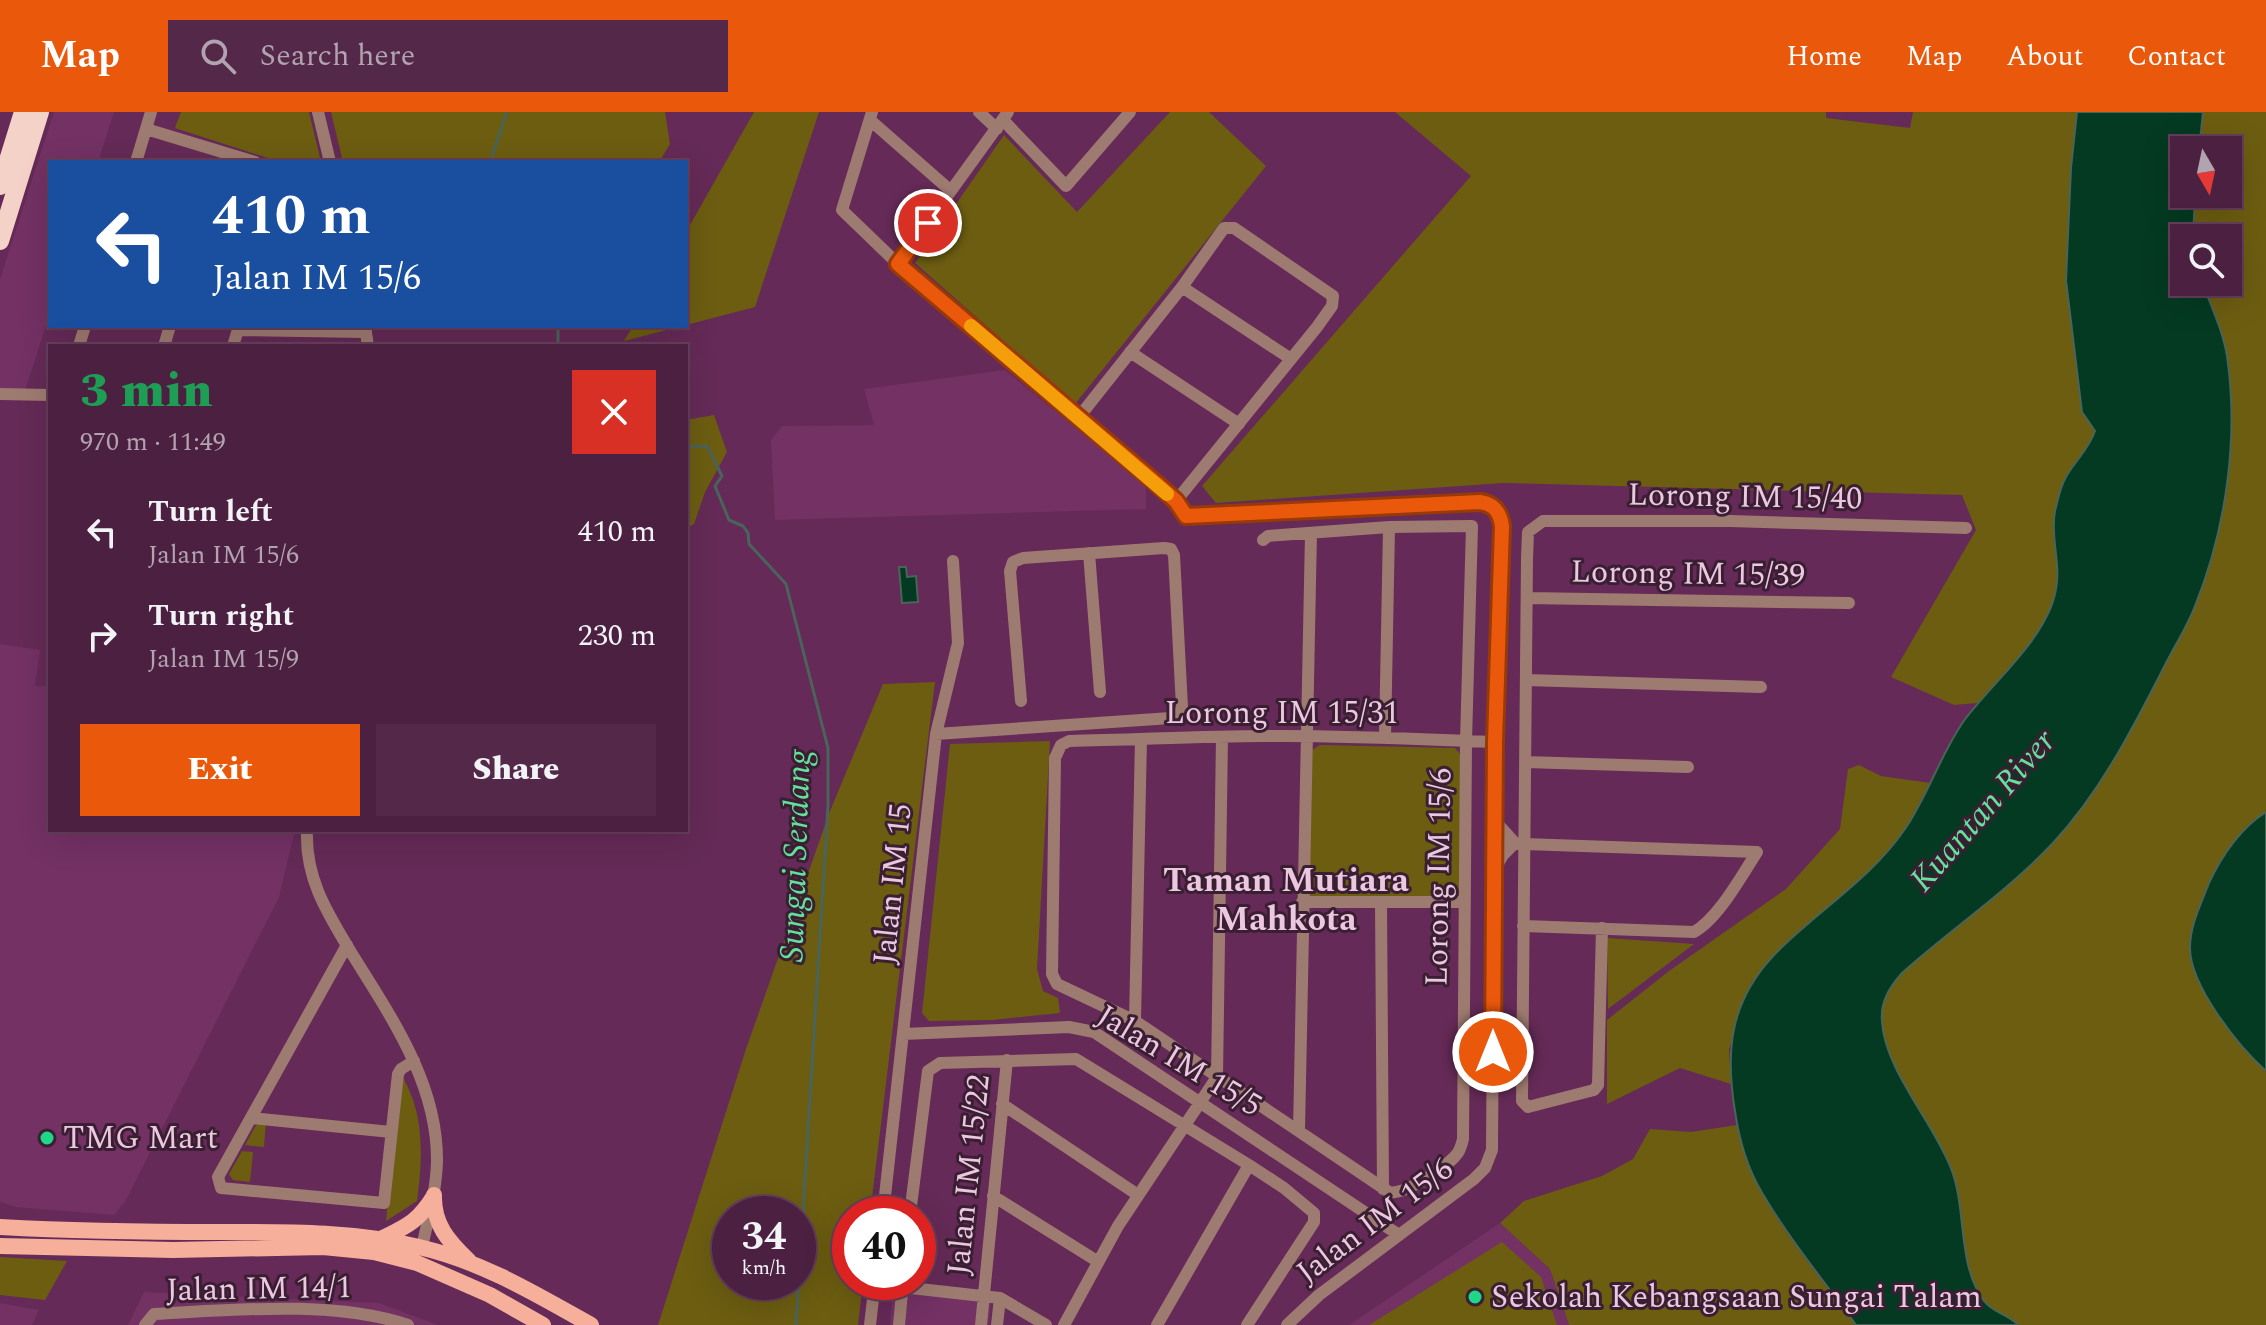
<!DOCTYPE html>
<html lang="en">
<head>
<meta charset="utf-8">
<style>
	:root { --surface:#4c2041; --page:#532848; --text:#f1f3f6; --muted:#b2a3b1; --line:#633e5a; --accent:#ea580c }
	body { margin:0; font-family:Spectral,serif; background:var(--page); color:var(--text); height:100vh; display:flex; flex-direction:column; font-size:30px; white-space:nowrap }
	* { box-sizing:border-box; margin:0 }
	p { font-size:26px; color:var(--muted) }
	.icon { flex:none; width:44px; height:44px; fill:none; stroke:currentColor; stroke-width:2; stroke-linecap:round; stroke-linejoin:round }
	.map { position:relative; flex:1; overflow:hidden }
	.side { position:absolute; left:48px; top:232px; width:640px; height:488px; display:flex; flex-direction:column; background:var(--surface); border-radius:0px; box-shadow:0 8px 32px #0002,0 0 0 2px var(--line) }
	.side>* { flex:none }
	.guide { position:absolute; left:48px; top:48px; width:640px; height:168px; border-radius:0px; box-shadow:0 8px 32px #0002,0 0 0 2px var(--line); background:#1a4fa0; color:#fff; overflow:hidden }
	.needle { width:52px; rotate:171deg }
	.controls { position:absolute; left:2170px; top:24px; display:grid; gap:16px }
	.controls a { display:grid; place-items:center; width:72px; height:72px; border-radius:0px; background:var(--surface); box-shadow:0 8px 32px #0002,0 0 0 2px var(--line); font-size:40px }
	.speed { position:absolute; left:712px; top:1084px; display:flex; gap:16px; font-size:40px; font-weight:700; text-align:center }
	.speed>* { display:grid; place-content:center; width:104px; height:104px; border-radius:50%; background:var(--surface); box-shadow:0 8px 32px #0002,0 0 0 2px var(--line); line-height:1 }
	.speed small { font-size:20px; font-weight:400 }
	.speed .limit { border:12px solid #d22; background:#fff; color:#111 }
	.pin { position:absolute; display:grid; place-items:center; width:68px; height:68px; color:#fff; margin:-34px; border:4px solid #fff; border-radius:50%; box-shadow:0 2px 8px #0007 }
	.me { position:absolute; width:88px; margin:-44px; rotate:0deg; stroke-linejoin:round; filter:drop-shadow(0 0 6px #0008) }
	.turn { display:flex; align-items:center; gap:28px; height:168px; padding:0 32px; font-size:36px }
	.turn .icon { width:104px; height:104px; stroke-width:2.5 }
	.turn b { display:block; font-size:56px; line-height:68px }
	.round { display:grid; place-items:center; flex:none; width:84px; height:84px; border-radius:0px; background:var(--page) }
	.headline { display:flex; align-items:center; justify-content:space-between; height:136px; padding:0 32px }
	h1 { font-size:48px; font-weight:800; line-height:60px; color:#1e9e55 }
	.action { display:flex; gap:16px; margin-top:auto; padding:16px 32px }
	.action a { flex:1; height:92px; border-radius:0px; background:var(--accent); color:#fff; font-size:32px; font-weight:800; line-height:92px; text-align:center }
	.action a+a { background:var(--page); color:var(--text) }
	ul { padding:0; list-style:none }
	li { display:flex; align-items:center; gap:24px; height:104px; padding:0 32px }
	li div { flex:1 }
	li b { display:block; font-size:30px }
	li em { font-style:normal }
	header { display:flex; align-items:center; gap:48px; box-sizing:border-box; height:112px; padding:0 40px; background:var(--accent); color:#fff }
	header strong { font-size:38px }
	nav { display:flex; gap:44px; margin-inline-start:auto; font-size:28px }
	.search { width:560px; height:72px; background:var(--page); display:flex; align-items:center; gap:20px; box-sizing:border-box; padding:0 28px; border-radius:0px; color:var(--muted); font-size:30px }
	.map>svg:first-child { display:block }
</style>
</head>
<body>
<header>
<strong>Map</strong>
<div class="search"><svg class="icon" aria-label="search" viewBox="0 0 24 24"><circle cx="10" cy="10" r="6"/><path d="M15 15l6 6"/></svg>Search here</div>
<nav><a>Home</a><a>Map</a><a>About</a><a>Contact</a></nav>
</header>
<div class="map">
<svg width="2266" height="1213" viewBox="0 0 2266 1213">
	<rect width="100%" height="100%" fill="#652a57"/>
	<path fill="#733164" d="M 54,0 L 114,0 L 98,50 L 50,50 L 50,201 L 22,288 L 0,287 L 0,167 Z
		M 1005,258 L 1146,373 L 1146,397 L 775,408 L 771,328 L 782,314 L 874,313 L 864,277 Z
		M 0,532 L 40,538 L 35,574 L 50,574 L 50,718 L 295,718 L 279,785 L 125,1090 L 114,1103 L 16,1095 L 0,1090 Z
		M 1500,1111 L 1550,1157 L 1569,1213 L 1349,1213 Z
		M 893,1174 L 992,1185 L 989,1213 L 890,1213 Z
		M 144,1180 L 379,1191 L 438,1213 L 128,1213 Z
		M 0,1191 L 39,1198 L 32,1213 L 0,1213 Z"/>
	<path fill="#6c5d11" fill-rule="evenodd" d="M 181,0 L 309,0 L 321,50 L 280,50 L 175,16 Z
		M 331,0 L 665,0 L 670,32 L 659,50 L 343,50 Z
		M 754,0 L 819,0 L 755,195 L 686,213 L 686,120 Z
		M 1170,0 L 1209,0 L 1266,54 L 1075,292 L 915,151 L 1004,23 L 1077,100 Z
		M 1395,0 L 1826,0 L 1826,6 L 1910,16 L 1913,0 L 2077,0 L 2066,168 L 2082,300 L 2095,319 C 2088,339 2070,352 2063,371 C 2050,403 2060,430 2058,462 C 2056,514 2009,553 1978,591 L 1954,593 L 1891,565 L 1976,418 L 1962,383 L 1503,371 L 1216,391 L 1202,374 L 1471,64 Z
		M 2203,0 L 2266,0 L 2266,700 C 2229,723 2213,764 2196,802 L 2241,931 L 2266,959 L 2266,1213 L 2018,1213 C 2008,1203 1993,1201 1984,1189 C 1957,1152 1967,1101 1952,1059 C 1935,1012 1885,959 1882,910 C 1880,890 1889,876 1902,861 C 1951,818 2008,780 2053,731 C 2101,679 2133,616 2165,553 C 2175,533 2187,515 2195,494 C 2226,417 2239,327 2227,244 C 2223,219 2211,194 2202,170 L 2228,170 L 2228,126 L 2193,126 L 2195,82 L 2228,82 L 2228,38 L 2199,38 Z
		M 633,214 L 682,214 L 624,229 Z
		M 714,303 L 727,340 L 705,380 L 694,412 L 686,416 L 686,308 Z
		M 935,570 L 870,1102 L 850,1102 L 850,1170 L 863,1170 L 858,1213 L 658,1213 L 746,937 L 830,699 L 883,572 ZM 730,1102 L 798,1102 L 798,1170 L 730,1170 Z
		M 1050,629 L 1037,857 L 1043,879 L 1058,886 L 1060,901 L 992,908 L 929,909 L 922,901 L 950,632 Z
		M 1320,633 L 1455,636 L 1460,642 L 1465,790 L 1302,790 L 1312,638 Z
		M 1859,653 L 1881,664 L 1930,671 L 1905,717 L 1884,744 L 1859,770 L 1802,816 L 1773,844 L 1751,871 L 1729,937 L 1731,972 L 1680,956 L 1607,992 L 1607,908 L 1669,859 L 1786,777 L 1840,717 L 1848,657 Z
		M 1607,826 L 1694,832 L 1608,897 Z
		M 400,961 C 425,999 423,1046 417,1089 L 386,1109 Z
		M 259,1008 L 266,1009 L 264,1035 L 245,1033 Z
		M 1737,1013 C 1740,1025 1743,1038 1747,1049 C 1767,1103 1821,1167 1856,1213 L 1569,1213 L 1550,1157 L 1500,1111 L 1524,1089 L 1602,1064 L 1633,1047 L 1650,1017 L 1691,1020 Z
		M 242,1039 L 253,1040 L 250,1070 L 233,1068 L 229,1062 Z
		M 1502,1130 L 1541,1165 L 1557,1213 L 1369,1213 Z
		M 0,1145 L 67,1149 L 45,1188 L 0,1183 Z"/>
	<path fill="#043a21" stroke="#49645a" stroke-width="2" d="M 2077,0 L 2203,0 L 2199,38 L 2184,38 L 2184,82 L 2195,82 L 2193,126 L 2184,126 L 2184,170 L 2202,170 C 2211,194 2223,219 2227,244 C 2239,327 2226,417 2195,494 C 2187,515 2175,533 2165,553 C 2133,616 2101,679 2053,731 C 2007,780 1951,817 1902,861 C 1889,876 1880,890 1882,910 C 1885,959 1935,1012 1952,1059 C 1967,1101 1957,1152 1984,1189 C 1993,1201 2008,1202 2018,1213 L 1856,1213 C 1824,1169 1789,1127 1761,1079 C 1747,1055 1739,1027 1735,999 C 1725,938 1730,889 1775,842 C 1817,799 1870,768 1905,717 C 1928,683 1940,644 1963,610 C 1991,572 2032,540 2051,495 C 2066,457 2049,432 2055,399 C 2058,388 2060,375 2066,365 C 2075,349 2089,337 2095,319 L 2082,300 L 2066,168 L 2071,56 Z
		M 899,455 L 906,455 L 907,465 L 916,464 L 918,490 L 902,491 Z
		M 2266,700 L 2266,959 C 2239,935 2190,874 2190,836 C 2190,813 2201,792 2209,771 C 2221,745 2241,715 2266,700 Z"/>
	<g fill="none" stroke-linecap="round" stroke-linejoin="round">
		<path stroke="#49645a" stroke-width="3" d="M 490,50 L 507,0
			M 558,234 L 558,214
			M 686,335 L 707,334 L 722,364 L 715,374 L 729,408 L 743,414 L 748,421 L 749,432 L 786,472 L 828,636 L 828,694 L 796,1213"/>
		<path stroke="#9e7b70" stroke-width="12" d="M 318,0 L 330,50
			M 872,0 L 842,98 L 898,152 L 1169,383 L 1186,404 L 1480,390 C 1495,392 1500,400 1502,414 L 1495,630 L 1492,1038 L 1485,1056 L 1474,1067 L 1319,1183 L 1287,1213
			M 979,0 L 997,17
			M 870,8 L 951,79
			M 1003,8 L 1066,74 L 1130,0
			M 146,17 L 255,50
			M 136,50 L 151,0
			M 898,152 L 1008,0
			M 1182,175 L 1291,247
			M 365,214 L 368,234
			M 238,218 L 366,220
			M 79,234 L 85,214
			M 164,234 L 170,214
			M 233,234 L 239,214
			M 1130,240 L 1239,312
			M 0,282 L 50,283
			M 1079,305 L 1182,175 L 1224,116 L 1234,116 L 1333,184 L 1332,194 L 1317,215 L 1176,389
			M 1263,428 L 1268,424 L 1389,415 L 1472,414 L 1466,629 L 1463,1027 C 1462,1032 1461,1035 1459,1039 C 1451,1053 1404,1084 1389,1080 L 1135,909 L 1057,872 L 1052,862 L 1055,646 L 1061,633 L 1069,629 C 1134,628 1199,624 1264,624 C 1341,623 1418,627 1495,630
			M 1089,441 L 1100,580
			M 1527,486 L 1849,491
			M 1526,568 L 1761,575
			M 936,622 L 1171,606 L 1179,602 L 1182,595 L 1174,443 L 1171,437 L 1164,436 L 1023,446 L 1013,450 L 1010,459 L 1021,589
			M 1385,626 L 1389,415
			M 1525,650 L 1688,655
			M 1495,709 L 1515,731 L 1503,743 L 1496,755
			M 307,718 C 305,765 326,799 349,837 C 389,902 438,970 437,1050 C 436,1080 428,1107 422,1135
			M 1494,731 L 1757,740
			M 1302,790 L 1465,790
			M 1381,790 L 1383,1077
			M 1523,814 L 1694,820 C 1718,807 1742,763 1757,740
			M 1602,816 L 1598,973 L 1594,978 L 1528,995 L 1522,989 L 1527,446 L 1528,420 L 1543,409 L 1730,409 L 1966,416
			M 347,833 L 218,1065 L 221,1076 L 384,1091 L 398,962 L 401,957 L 414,949
			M 1135,909 L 1141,627
			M 903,922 L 1069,915 L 1094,920 L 1399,1123
			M 1217,965 L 1222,625
			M 1002,992 L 1138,1083
			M 251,1006 L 391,1020
			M 1299,1019 L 1311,421
			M 993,1084 L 1097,1149
			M 883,1102 L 936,622 L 958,531 L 953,449
			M 910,1102 L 928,959 L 940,951 L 1076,947 L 1249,1053 L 1284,1076 L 1314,1101 L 1314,1110 L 1247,1213
			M 902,1175 L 1000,1186 L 1046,1213
			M 145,1213 L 154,1202 C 234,1198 333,1188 408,1213
			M 870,1213 L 875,1170
			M 899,1213 L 903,1170
			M 981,1213 L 1007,948
			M 997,1213 L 1000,1186
			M 1064,1213 L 1118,1114 L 1217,965
			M 1157,1213 L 1249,1053"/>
		<path stroke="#f5af9a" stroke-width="16" d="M 434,1083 C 433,1112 448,1129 469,1149
			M 0,1115 C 73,1119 146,1120 219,1120 C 286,1120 354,1119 419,1135 C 481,1149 536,1182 591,1213
			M 381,1127 C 407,1114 418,1110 434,1084
			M 0,1134 L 173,1138 L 323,1135 L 374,1140 L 417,1151 L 490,1183 L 543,1213"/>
		<path stroke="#f5d2c8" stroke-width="18" d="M 0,74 L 23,0
			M 0,129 L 40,0"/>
	</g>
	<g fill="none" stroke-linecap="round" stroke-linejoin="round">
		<defs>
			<path id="route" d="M 928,111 L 898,152 L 1157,372 L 1176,389 L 1186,404 L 1480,390 C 1494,392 1500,400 1502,414 L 1495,630 L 1493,940"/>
		</defs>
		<use href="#route" stroke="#983908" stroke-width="20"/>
		<use href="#route" stroke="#ea580c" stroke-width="14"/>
		<path stroke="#f59e0b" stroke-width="14" d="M 971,214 L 1167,382"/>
	</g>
	<g fill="#1ed888" stroke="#3a1f33" stroke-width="3">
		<circle cx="47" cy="1026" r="8"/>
		<circle cx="1475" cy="1185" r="8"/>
	</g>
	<g text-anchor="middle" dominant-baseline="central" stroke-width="6" stroke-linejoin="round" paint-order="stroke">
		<g font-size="32" fill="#ebc7e0" stroke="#3a1f33">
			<text transform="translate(1745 385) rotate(1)">Lorong IM 15/40</text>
			<text transform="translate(1688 462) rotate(1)">Lorong IM 15/39</text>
			<text x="1282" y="601">Lorong IM 15/31</text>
			<text transform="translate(1439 765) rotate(-89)">Lorong IM 15/6</text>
			<text transform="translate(893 772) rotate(-84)">Jalan IM 15</text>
			<text transform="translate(1179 949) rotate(31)">Jalan IM 15/5</text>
			<text transform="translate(969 1063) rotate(-84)">Jalan IM 15/22</text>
			<text transform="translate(1375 1109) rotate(-37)">Jalan IM 15/6</text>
			<text transform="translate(259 1177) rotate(-1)">Jalan IM 14/1</text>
		</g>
		<g font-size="32" fill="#ebc7e0" stroke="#3a1f33" text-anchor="start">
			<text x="63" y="1026">TMG Mart</text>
			<text x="1491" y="1185">Sekolah Kebangsaan Sungai Talam</text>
		</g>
		<g font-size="34" font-style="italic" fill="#64df9c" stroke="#3a1f33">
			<text transform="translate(1983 699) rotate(-49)">Kuantan River</text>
			<text transform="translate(796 744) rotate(-88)">Sungai Serdang</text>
		</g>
		<g font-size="34" font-weight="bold" fill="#ebc7e0" stroke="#3a1f33">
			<text x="1286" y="769">Taman Mutiara<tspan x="1286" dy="39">Mahkota</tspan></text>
		</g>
	</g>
</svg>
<div class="controls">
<a><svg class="needle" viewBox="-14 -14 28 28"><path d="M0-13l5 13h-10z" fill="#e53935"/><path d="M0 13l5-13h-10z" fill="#b2a3b1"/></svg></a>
<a><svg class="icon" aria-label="search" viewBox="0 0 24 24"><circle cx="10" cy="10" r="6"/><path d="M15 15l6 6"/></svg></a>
</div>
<div class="speed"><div>34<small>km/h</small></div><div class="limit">40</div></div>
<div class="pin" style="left:928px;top:111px;background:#d93025"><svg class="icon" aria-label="arrive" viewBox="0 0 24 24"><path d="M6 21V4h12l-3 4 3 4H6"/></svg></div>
<svg class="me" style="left:1493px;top:940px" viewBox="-20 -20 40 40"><circle r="17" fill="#ea580c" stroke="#fff" stroke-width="3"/><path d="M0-11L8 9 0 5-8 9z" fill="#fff"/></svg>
<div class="guide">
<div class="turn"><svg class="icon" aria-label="left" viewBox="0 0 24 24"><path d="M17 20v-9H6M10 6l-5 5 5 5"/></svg><div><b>410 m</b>Jalan IM 15/6</div></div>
</div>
<section class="side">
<div class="headline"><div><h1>3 min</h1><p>970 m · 11:49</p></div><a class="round" style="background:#d93025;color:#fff"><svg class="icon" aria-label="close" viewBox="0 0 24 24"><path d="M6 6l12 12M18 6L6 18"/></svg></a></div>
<ul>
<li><svg class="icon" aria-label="left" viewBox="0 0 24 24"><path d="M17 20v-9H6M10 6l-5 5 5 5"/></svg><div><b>Turn left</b><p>Jalan IM 15/6</p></div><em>410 m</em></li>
<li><svg class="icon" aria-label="right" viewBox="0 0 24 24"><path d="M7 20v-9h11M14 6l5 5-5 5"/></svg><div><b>Turn right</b><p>Jalan IM 15/9</p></div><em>230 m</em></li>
</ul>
<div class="action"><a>Exit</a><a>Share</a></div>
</section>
</div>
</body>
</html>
